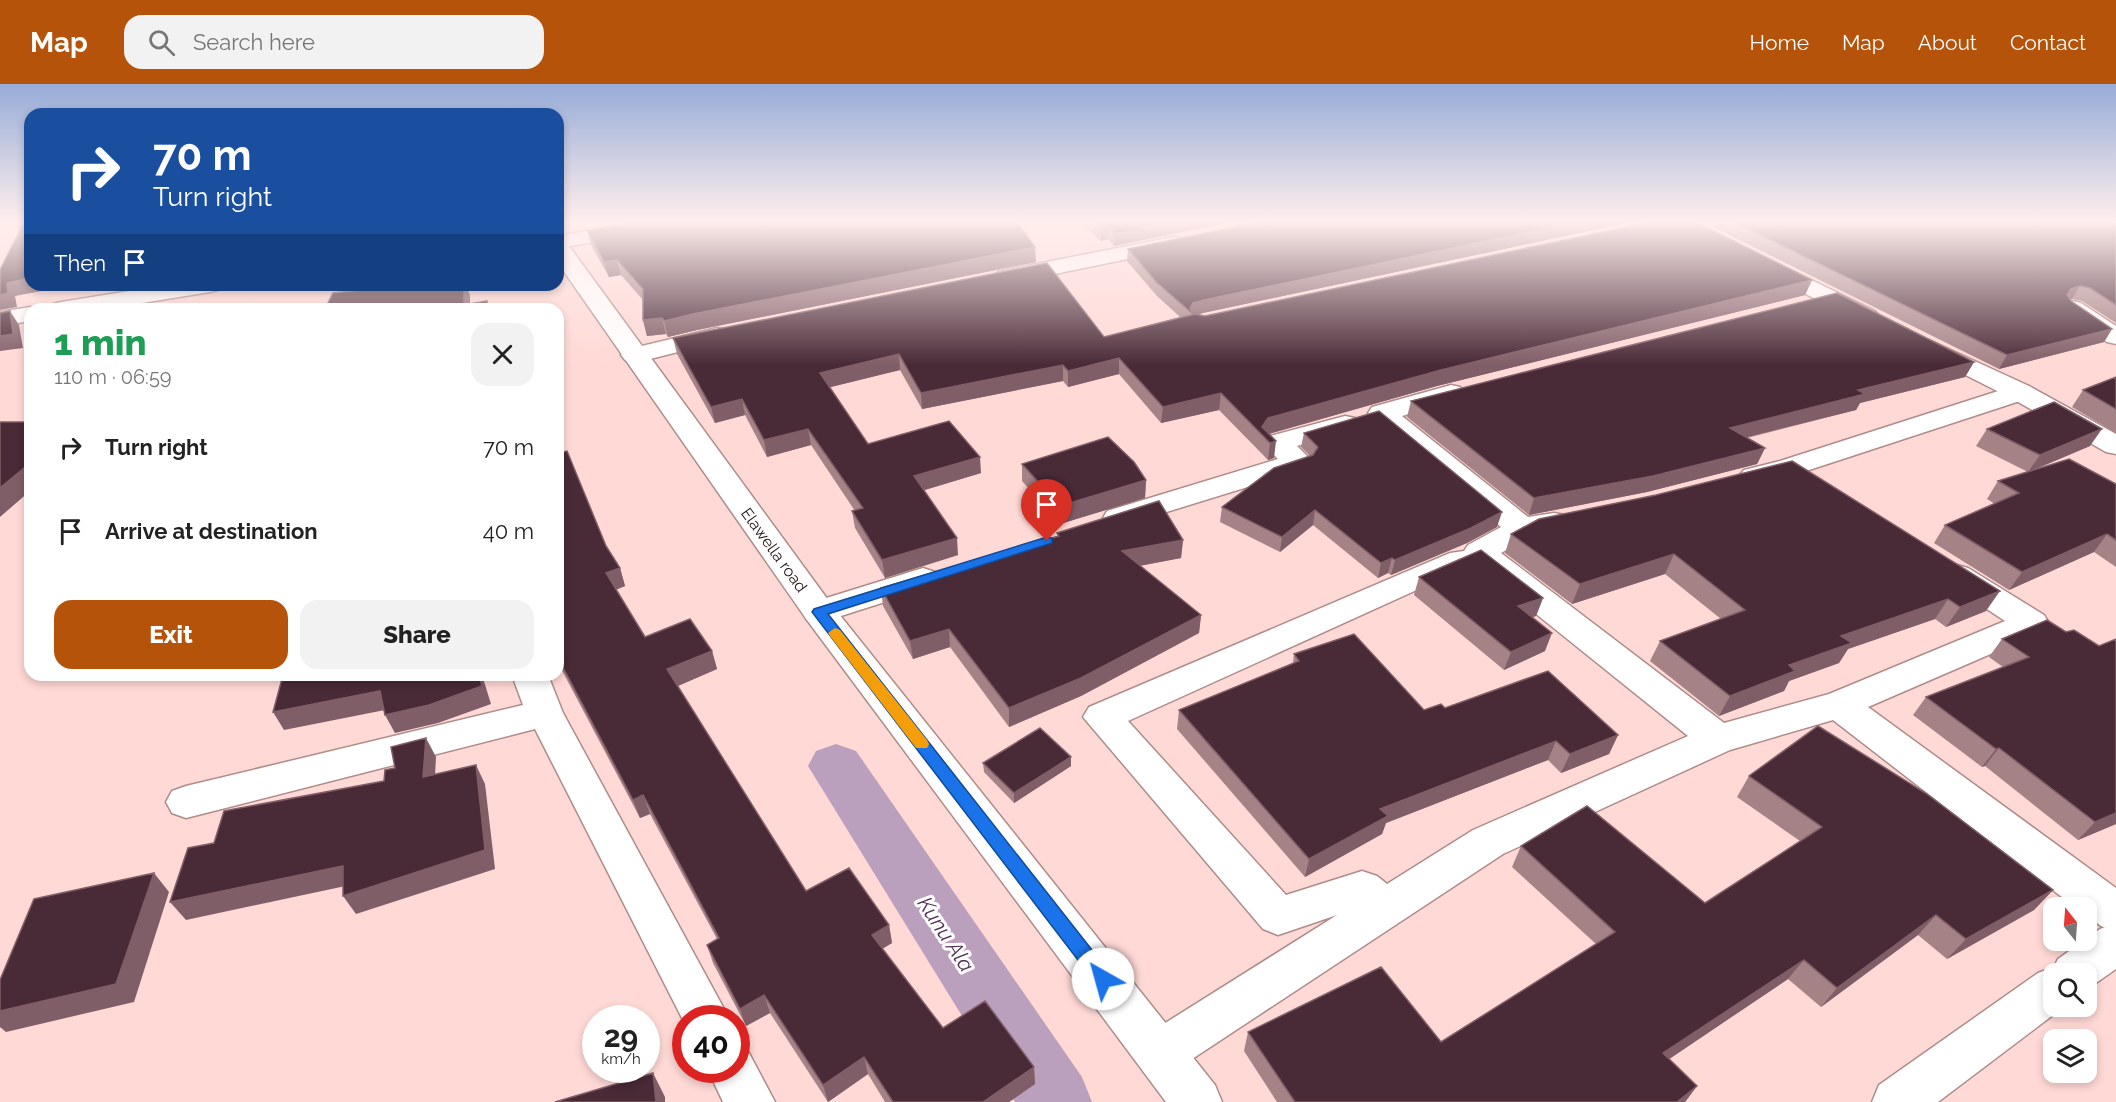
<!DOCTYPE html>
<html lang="en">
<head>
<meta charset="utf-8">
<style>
	:root { --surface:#fff; --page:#f2f2f2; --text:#222; --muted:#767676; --accent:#b45309 }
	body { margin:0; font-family:Raleway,sans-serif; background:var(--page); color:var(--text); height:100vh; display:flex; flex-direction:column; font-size:22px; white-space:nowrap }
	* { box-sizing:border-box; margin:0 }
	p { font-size:20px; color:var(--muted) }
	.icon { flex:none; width:33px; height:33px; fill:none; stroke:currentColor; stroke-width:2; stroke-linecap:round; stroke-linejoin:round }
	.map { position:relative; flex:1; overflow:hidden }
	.drawer { position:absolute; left:24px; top:219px; width:540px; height:378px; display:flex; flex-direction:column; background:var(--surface); border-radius:18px; box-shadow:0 3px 9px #0003 }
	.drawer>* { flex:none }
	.hud { position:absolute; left:24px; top:24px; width:540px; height:183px; border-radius:18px; box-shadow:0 3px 9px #0003; background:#1a4fa0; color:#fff; overflow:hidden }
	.needle { width:39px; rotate:343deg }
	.controls { position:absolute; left:2043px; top:813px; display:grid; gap:12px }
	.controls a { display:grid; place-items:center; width:54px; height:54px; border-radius:12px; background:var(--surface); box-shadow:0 3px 9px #0003; font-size:30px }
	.speed { position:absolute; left:582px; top:921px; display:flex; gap:12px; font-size:30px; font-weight:700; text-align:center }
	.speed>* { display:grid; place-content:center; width:78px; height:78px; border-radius:50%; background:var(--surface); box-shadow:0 3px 9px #0003; line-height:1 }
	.speed small { font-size:15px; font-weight:400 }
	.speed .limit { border:9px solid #d22; background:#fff; color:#111 }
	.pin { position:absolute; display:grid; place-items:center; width:51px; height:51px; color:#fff; margin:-62px -26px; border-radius:50% 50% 50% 0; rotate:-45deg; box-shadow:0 0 6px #0007 }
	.pin .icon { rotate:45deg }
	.me { position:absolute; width:66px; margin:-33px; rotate:322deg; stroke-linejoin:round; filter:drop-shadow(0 0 4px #0008) }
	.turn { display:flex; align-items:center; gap:21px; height:126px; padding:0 30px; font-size:27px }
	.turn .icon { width:78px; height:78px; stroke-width:2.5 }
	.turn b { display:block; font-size:42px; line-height:51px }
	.then { display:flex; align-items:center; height:57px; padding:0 30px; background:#0003; gap:12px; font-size:22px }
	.round { display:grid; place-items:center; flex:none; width:63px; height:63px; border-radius:18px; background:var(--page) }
	.head { display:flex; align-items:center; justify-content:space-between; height:102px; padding:0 30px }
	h1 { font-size:36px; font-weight:800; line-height:45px; color:#1e9e55 }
	.button { display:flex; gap:12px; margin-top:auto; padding:12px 30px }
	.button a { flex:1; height:69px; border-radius:18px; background:var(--accent); color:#fff; font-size:24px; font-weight:800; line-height:69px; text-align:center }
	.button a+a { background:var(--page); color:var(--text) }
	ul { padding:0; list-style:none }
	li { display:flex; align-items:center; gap:18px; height:84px; padding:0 30px }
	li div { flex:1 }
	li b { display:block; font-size:22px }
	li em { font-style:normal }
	header { display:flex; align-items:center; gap:36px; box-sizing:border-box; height:84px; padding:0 30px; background:var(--accent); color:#fff }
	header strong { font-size:28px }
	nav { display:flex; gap:33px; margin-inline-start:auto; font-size:21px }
	.search { width:420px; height:54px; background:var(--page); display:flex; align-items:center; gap:15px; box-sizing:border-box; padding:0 21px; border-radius:18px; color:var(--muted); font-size:22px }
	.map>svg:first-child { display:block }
</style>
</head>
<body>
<header>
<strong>Map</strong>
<div class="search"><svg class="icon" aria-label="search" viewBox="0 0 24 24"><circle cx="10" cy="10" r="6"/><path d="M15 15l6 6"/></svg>Search here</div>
<nav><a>Home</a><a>Map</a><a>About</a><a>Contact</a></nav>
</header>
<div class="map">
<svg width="2116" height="1018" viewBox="0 0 2116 1018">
	<rect width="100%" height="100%" fill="#ffd9d6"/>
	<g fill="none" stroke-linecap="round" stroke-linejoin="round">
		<path fill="#bba0bd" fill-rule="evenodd" d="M 836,660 L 856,667 L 1082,993 L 1092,1018 L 1015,1018 L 808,682 L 816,667 Z"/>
		<defs>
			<path id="street" d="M 639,138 L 691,138 L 681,144 L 558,164 L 558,152 Z
				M 1173,153 L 1181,154 L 1184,159 L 1181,164 L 1006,200 L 998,198 L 995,193 L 998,188 L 1006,186 Z
				M 167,201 L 221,201 L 218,206 L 210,208 L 105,225 L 49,225 L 53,220 L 61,218 Z
				M 2073,217 L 2081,219 L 2116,242 L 2116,260 L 2107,258 L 2065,229 L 2061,224 L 2065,219 Z
				M 30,223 L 38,225 L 30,225 L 30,237 L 0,242 L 0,228 Z
				M 717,244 L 726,246 L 729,251 L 726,256 L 634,279 L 625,276 L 621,271 L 625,266 Z
				M 2020,300 L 2029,302 L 2033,308 L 2029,314 L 1800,389 L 1754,401 L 1744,398 L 1739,392 L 1744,386 L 1780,377 Z
				M 1451,301 L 1460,303 L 1464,309 L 1460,315 L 1402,332 L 1528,433 L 1554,429 L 1565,431 L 1569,438 L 1565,445 L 1531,452 L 1501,469 L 1724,639 L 1829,610 L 2005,537 L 1946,498 L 1941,491 L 1946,484 L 1957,481 L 1968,484 L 2044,531 L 2049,539 L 2044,547 L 1868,623 L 2116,804 L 2116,848 L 2101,842 L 2086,831 L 2086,824 L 2076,824 L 1833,636 L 1730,666 L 1503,770 L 1177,985 L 1160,992 L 1143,985 L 1136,969 L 1143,953 L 1337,831 L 1278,851 L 1263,845 L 1083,633 L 1089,623 L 1450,469 L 1464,467 L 1468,461 L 1501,443 L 1368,329 L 1372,323 ZM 1474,480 L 1688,652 L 1473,746 L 1387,800 L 1377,792 L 1362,787 L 1286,811 L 1128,637 Z
				M 1345,332 L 1355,334 L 1359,340 L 1355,346 L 1297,362 L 1313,378 L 1309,384 L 1118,443 L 1107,441 L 1103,434 L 1107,427 L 1278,375 L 1262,359 L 1266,353 Z
				M 923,484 L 935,488 L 939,495 L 935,502 L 819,539 L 807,536 L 802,528 L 807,520 Z
				M 512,591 L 548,591 L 563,629 L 729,934 L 686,934 L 686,942 L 535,645 L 186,734 L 172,729 L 166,718 L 172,707 L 186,702 L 523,621 Z
				M 736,964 L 749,969 L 775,1018 L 723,1018 L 708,986 L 736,986 Z"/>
			<path id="secondary" d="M 558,157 L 566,158 L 831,520 L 1215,1001 L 1222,1018 L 1166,1018 L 807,536 L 558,179 Z
				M 1768,175 L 1875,227 L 1879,232 L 1875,237 L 1867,239 L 1859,237 L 1760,187 L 1757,182 L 1760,177 Z
				M 1929,256 L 2029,302 L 2116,350 L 2116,370 L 2106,368 L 2011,314 L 1920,268 L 1917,263 L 1920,258 Z
				M 2116,839 L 2116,885 L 2086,906 L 2086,890 L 2054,890 L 2054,922 L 2065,922 L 1938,1018 L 1872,1018 L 1879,1001 L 2038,889 L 2054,883 L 2058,875 L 2100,845 Z"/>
		</defs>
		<use href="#street" stroke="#af8c89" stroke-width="3"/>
		<use href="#secondary" stroke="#af8c89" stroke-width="3"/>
		<use href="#street" fill="#fff" fill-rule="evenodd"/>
		<use href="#secondary" fill="#fff" fill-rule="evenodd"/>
	</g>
	<path fill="#a48286" d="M 1079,138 L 1231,138 L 1114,162 L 1108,155 L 1101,157 Z
		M 1259,138 L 1631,138 L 1198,230 L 1205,232 L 1812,196 L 1805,211 L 1437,302 L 1269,350 L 1274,374 L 1268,376 L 1219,326 L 1161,339 L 1119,290 L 1068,303 L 1063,297 L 922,325 L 900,286 L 830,303 L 868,360 L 981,389 L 924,406 L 958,471 L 885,494 L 855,444 L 852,427 L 855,427 L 811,361 L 767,373 L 745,331 L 715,339 L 677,270 L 673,254 L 1104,253 L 1180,233 L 1156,211 L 1127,177 L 1128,165 Z
		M 1703,138 L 2116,138 L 2116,239 L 2082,217 L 2072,215 L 2070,216 L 2112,245 L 2104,258 L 1999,285 Z
		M 587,146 L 1036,178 L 697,246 L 668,253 L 666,250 L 647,252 L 643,236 L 643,216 L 621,191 L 609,193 L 591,161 Z
		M 1974,278 L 1965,293 L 1860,319 L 1856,326 L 1747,354 L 1765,364 L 1757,380 L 1647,408 L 1529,431 L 1407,333 L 1411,317 Z
		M 2116,293 L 2116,349 L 2072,323 L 2083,306 Z
		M 1987,345 L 2090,362 L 2032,387 L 2116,400 L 2116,483 L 2094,468 L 2009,506 L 1934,459 L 1945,441 L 1995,420 L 1987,415 L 1998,397 L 2028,388 L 1976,362 Z
		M 1304,349 L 1497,443 L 1467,459 L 1391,491 L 1388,489 L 1378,494 L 1313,441 L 1280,468 L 1220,438 L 1222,423 L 1310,372 L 1301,363 Z
		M 558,369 L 606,462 L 620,484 L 625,502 L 616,506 L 645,553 L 712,567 L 717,585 L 678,602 L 806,807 L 889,841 L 892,859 L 882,865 L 943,944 L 1034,983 L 1035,1000 L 1009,1018 L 885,1018 L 868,990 L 828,1018 L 770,929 L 746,942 L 713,879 L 707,861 L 717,855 L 650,730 L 640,734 L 558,579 Z
		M 1022,380 L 1146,396 L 1145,414 L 1060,440 L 1022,397 Z
		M 1656,411 L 1986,527 L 1946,543 L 1935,535 L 1848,565 L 1839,579 L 1789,597 L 1784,607 L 1719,632 L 1650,577 L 1660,557 L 1721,535 L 1665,490 L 1572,520 L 1505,469 L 1511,450 Z
		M 1057,449 L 1183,456 L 1181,474 L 1140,482 L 1201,531 L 1199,549 L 1081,612 L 1009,643 L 950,563 L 913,575 L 883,522 L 881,504 L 1057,452 Z
		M 1419,493 L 1543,514 L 1536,532 L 1533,533 L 1545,567 L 1504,586 L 1414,511 Z
		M 2066,548 L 2099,562 L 2116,555 L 2116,740 L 2078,756 L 1985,682 L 1982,683 L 1913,631 L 1926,613 L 2003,583 L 1989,573 L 2002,555 Z
		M 1294,570 L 1424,626 L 1445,624 L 1618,651 L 1609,670 L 1561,689 L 1548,676 L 1386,739 L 1382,750 L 1305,793 L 1177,645 L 1179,626 L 1293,579 Z
		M 983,679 L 1071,682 L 1014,719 L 984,688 Z
		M 1749,692 L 2053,806 L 2034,826 L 1947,875 L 1918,851 L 1821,923 L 1788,895 L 1669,975 L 1697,1002 L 1685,1018 L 1277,1018 L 1244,967 L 1248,948 L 1441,958 L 1596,860 L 1512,783 L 1521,762 L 1705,819 L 1800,757 L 1737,713 Z"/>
	<path fill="#805e67" d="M 1172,138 L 1231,138 L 1114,162 L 1115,150 Z
		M 1577,138 L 1631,138 L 1203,229 L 1193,232 L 1190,224 L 1193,219 L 1204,216 Z
		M 1109,143 L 1108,155 L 1101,157 L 1101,144 Z
		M 1035,163 L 1036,178 L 697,246 L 668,253 L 664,237 L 693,230 Z
		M 617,176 L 621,191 L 609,193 L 604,178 Z
		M 30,194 L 30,201 L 74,201 L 15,212 L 17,223 L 0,226 L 0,211 L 7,199 Z
		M 1812,196 L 1805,211 L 1437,302 L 1265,351 L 1262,343 L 1268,334 L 1441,286 Z
		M 464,201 L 466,201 L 470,211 L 470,225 L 464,221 Z
		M 2080,202 L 2072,215 L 2063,218 L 2071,205 Z
		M 10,227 L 19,241 L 23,264 L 0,267 L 0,252 Z
		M 662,234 L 666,250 L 647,252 L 643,236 Z
		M 2112,245 L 2104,258 L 1999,285 L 2007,271 Z
		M 899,270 L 900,286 L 823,305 L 820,289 Z
		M 1119,274 L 1119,290 L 1068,303 L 1068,287 Z
		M 1974,278 L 1965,293 L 1860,319 L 1856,326 L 1723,359 L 1730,344 L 1858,306 Z
		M 1063,281 L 1063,297 L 922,325 L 921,309 Z
		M 1221,309 L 1219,326 L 1161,339 L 1163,323 Z
		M 742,315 L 745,331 L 715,339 L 711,323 Z
		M 808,345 L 811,361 L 767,373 L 764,356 Z
		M 2102,345 L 2090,362 L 2028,388 L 2040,371 Z
		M 1276,357 L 1274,374 L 1268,376 L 1270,359 Z
		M 1765,364 L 1757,380 L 1647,408 L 1529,431 L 1534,414 Z
		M 980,373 L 981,389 L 915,409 L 914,392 Z
		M 30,379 L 30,407 L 0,433 L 0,404 Z
		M 1146,396 L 1145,414 L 1060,440 L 1060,422 Z
		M 1315,426 L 1313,441 L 1280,468 L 1282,453 Z
		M 1502,428 L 1497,443 L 1467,459 L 1391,491 L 1395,476 Z
		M 2107,450 L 2094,468 L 2009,506 L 2022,488 Z
		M 957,454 L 958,471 L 885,494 L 882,476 Z
		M 1183,456 L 1181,474 L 1122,485 L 1122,467 Z
		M 1674,470 L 1665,490 L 1572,520 L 1580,500 Z
		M 1392,474 L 1388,489 L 1378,494 L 1381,479 Z
		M 620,484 L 625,502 L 612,507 L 606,489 Z
		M 2000,507 L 1986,527 L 1946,543 L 1960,523 Z
		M 1543,514 L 1536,532 L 1512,540 L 1518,522 Z
		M 1948,515 L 1935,535 L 1848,565 L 1839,579 L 1789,597 L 1784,607 L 1719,632 L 1730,612 L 1789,581 L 1841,552 Z
		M 1201,531 L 1199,549 L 1081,612 L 1009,643 L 1009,624 Z
		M 949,545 L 950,563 L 913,575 L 910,557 Z
		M 1552,549 L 1545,567 L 1504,586 L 1511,568 Z
		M 712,567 L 717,585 L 673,604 L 667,585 Z
		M 479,591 L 482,591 L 491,620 L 438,639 L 395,649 L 385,631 Z
		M 380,607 L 390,625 L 284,646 L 273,628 Z
		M 1618,651 L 1609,670 L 1561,689 L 1570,670 Z
		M 426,654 L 436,673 L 434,712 L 423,693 Z
		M 1556,657 L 1548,676 L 1386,739 L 1382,750 L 1305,793 L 1309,775 L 1380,725 Z
		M 1999,664 L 1985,682 L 1982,683 L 1996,665 Z
		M 1071,673 L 1071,682 L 1014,719 L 1014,709 Z
		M 476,681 L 485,700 L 495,785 L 356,830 L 343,812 Z
		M 643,711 L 650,730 L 640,734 L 633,716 Z
		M 2116,729 L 2116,740 L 2078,756 L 2095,738 Z
		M 343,782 L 355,800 L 186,836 L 170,818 Z
		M 154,789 L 169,808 L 134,918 L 6,948 L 0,943 L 0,927 Z
		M 2053,806 L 2034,826 L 1947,875 L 1966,855 Z
		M 1936,831 L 1918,851 L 1821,923 L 1837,904 Z
		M 889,841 L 892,859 L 875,869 L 872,851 Z
		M 1804,876 L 1788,895 L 1650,988 L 1663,969 Z
		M 764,911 L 770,929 L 746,942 L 740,925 Z
		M 864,973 L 868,990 L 828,1018 L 823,1001 Z
		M 1034,983 L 1035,1000 L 1009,1018 L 983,1018 Z
		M 653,989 L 665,1013 L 665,1018 L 656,1018 Z
		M 1697,1002 L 1685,1018 L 1677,1018 Z"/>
	<path fill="#492a37" stroke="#805e67" stroke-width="1.5" d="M 24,138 L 30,138 L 30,194 L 7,199 L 8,209 L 0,211 L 0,186 Z
		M 636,138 L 1017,138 L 1035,163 L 693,230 L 664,237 L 662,234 L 643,236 L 643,205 L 617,176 L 604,178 L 587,146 Z
		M 1094,138 L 1172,138 L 1115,150 L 1109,143 L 1101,144 Z
		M 1259,138 L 1577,138 L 1204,216 L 1193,219 L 1190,224 L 1193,230 L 1157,199 L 1128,165 Z
		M 1650,138 L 1696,138 L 1812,196 L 1441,286 L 1268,334 L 1262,343 L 1276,357 L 1270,359 L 1221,309 L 1163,323 L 1119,274 L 1068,287 L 1063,281 L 921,309 L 899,270 L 820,289 L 868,360 L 949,337 L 980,373 L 914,392 L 957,454 L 882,476 L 852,427 L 863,424 L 808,345 L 764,356 L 742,315 L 711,323 L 673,254 L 1047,179 L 1104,253 L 1195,230 L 1205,232 Z
		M 1733,138 L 2116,138 L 2116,221 L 2090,204 L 2080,202 L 2071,205 L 2067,211 L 2071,217 L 2112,245 L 2007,271 Z
		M 412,201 L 464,201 L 464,221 L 487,217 L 487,225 L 325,225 L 333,209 Z
		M 1837,209 L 1974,278 L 1858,306 L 1865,310 L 1730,344 L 1765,364 L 1653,392 L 1534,414 L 1411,317 Z
		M 10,227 L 13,250 L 0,252 L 0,229 Z
		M 2116,293 L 2116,325 L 2083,306 Z
		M 2054,318 L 2102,345 L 2040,371 L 1987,345 Z
		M 1379,327 L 1502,428 L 1471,444 L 1395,476 L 1392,474 L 1381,479 L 1315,426 L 1282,453 L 1222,423 L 1274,384 L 1313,371 L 1318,363 L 1304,349 Z
		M 0,338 L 30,338 L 30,379 L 0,404 Z
		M 1108,353 L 1134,378 L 1146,396 L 1060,422 L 1022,380 Z
		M 567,367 L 606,462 L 620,484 L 606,489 L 645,553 L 690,535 L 712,567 L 667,585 L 806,807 L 849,784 L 889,841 L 872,851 L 943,944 L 985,917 L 1034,983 L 983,1018 L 893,1018 L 864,973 L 823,1001 L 764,911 L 740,925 L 707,861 L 719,854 L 643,711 L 633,716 L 558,574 L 558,369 Z
		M 2069,375 L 2116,400 L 2116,456 L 2107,450 L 2022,488 L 1945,441 L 2019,409 L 1998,397 Z
		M 1792,377 L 2000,507 L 1960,523 L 1948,515 L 1841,552 L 1852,559 L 1789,581 L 1795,587 L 1730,612 L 1660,557 L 1745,526 L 1674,470 L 1580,500 L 1511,450 L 1539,435 L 1656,411 Z
		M 1159,417 L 1183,456 L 1122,467 L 1201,531 L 1081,594 L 1009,624 L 949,545 L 910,557 L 881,504 L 1059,452 L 1057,449 Z
		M 1481,466 L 1543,514 L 1518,522 L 1552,549 L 1511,568 L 1419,493 Z
		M 2047,536 L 2066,548 L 2074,546 L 2099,562 L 2116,555 L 2116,729 L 2095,738 L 1999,664 L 1996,665 L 1926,613 L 2029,573 L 2002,555 Z
		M 1354,550 L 1424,626 L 1441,620 L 1445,624 L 1548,587 L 1618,651 L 1570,670 L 1556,657 L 1380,725 L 1388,732 L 1309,775 L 1179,626 L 1299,577 L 1294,570 Z
		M 283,591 L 479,591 L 482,602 L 429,621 L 385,631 L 380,607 L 273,628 Z
		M 1818,642 L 1927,710 L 2053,806 L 1966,855 L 1936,831 L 1837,904 L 1804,876 L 1663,969 L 1697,1002 L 1677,1018 L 1295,1018 L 1248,948 L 1381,883 L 1441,958 L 1615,848 L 1521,762 L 1587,722 L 1705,819 L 1822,743 L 1749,692 Z
		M 1040,644 L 1071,673 L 1014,709 L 983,679 Z
		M 426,654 L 423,693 L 476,681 L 485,766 L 343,812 L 343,782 L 170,818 L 188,764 L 214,759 L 224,727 L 384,697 L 385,686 L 395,684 L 391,663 Z
		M 154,789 L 116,900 L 0,927 L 0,896 L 34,815 Z
		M 653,989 L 656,1018 L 555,1018 Z"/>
	<linearGradient id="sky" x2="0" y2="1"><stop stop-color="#96acd7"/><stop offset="0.49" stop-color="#ffeeed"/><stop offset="1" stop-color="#ffeeed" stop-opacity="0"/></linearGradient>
	<rect width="2116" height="281" fill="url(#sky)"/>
	<path fill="#1a73e8" stroke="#114b97" stroke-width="1.5" d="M 1047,453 L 1052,454 L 1052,459 L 828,530 L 1110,889 L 1113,895 L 1110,901 L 1103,904 L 1097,901 L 812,528 L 814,525 Z"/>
	<path fill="#f59e0b" d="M 835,544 L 840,546 L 927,656 L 929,660 L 927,664 L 916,664 L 830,552 L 828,549 Z"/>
	<g text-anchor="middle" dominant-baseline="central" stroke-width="6" stroke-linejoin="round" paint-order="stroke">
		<g font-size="16" fill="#241716" stroke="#fff">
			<text transform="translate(774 466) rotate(54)">Elawella road</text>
		</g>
		<g font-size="21" font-style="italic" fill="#542f57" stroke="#fff">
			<text transform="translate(946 850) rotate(57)">Kunu Ala</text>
		</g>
	</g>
</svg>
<div class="controls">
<a><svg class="needle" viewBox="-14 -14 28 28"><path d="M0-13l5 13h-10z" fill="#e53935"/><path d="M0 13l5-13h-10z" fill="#767676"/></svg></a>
<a><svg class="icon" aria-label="search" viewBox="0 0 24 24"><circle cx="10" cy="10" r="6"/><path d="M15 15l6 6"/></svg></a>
<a><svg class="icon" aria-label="layers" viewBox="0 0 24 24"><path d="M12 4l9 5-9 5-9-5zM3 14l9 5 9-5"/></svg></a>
</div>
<div class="speed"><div>29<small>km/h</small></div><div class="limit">40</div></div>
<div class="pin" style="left:1047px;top:457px;background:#d93025"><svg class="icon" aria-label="arrive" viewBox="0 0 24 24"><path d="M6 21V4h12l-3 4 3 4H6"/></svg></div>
<svg class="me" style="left:1103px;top:895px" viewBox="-20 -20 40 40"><circle r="19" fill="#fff"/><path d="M0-13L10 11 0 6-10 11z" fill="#1a73e8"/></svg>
<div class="hud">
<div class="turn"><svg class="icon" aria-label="right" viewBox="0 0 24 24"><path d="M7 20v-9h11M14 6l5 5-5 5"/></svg><div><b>70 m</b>Turn right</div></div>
<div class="then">Then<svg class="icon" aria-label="arrive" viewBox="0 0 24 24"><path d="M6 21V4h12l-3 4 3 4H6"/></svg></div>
</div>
<section class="drawer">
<div class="head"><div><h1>1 min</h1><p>110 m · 06:59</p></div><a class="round"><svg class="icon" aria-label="close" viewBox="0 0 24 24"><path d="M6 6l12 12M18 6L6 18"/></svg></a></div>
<ul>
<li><svg class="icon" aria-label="right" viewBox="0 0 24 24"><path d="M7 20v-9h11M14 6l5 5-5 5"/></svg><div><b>Turn right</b></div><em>70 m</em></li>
<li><svg class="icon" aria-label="arrive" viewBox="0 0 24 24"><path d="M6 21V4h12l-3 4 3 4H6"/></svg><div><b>Arrive at destination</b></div><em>40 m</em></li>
</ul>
<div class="button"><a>Exit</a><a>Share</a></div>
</section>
</div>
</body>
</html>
